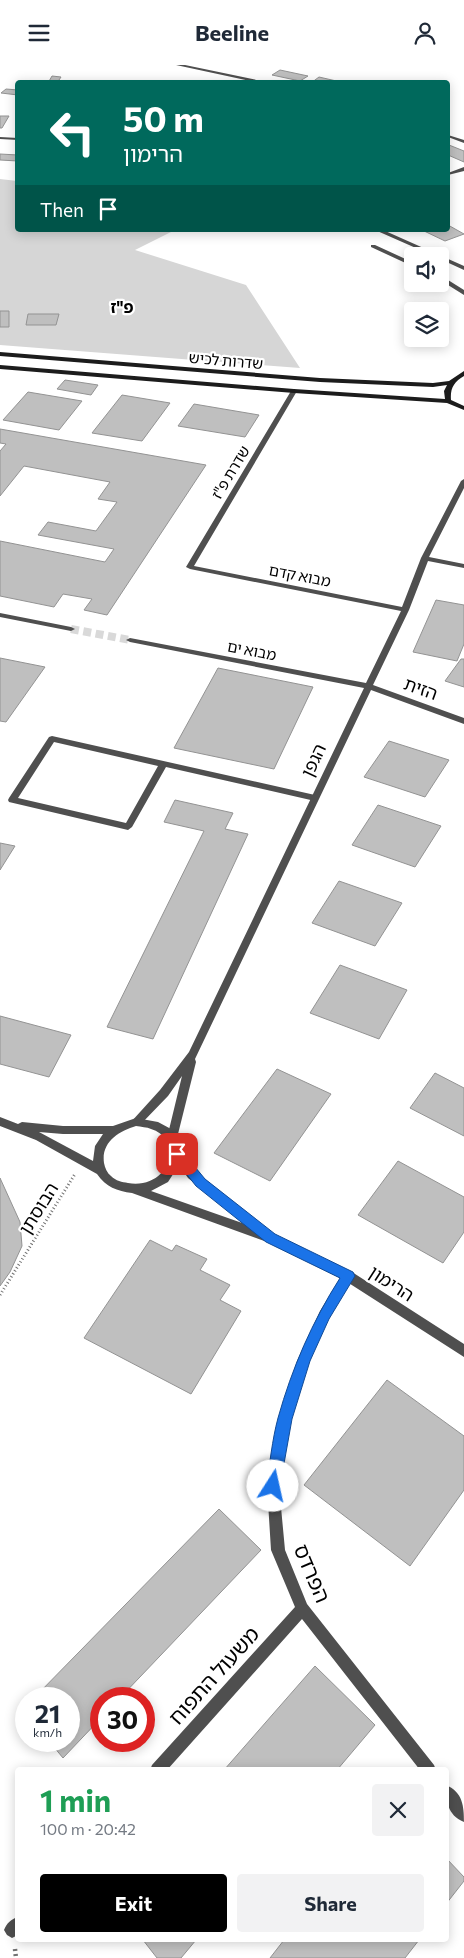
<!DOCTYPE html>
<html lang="en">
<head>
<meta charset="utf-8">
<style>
	:root { --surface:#fff; --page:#f2f2f3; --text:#1f2937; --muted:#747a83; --accent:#000 }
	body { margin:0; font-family:Commissioner,"Noto Sans Hebrew",sans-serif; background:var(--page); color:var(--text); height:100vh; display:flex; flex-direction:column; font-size:19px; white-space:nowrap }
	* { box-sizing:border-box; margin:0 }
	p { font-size:16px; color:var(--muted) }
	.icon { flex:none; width:28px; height:28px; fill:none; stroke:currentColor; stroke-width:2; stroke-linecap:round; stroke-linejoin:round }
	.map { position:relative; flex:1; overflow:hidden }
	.details { position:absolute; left:15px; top:1702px; width:434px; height:175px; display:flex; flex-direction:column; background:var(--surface); border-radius:5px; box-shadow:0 2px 12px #0003 }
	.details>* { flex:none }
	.hud { position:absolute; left:15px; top:15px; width:435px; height:152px; border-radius:5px; box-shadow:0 2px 12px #0003; background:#00695c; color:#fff; overflow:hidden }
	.buttons { position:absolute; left:404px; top:182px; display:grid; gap:10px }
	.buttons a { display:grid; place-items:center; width:45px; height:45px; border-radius:5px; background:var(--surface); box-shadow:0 2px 12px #0003; font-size:25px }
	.speed { position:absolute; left:15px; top:1622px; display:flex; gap:10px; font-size:25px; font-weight:700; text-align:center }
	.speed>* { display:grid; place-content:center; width:65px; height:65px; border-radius:50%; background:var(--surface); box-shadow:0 2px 12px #0003; line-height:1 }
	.speed small { font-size:12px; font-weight:400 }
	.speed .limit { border:8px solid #d22; background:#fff; color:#111 }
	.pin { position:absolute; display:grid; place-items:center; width:42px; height:42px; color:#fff; margin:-21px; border-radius:10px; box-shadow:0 2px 8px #0006 }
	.me { position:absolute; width:55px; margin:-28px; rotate:10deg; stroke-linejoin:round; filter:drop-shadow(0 0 4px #0008) }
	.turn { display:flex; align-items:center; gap:18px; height:105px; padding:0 25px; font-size:22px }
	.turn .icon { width:65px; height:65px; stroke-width:2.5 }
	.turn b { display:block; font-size:35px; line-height:42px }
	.then { display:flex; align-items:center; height:48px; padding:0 25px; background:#0003; gap:10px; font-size:19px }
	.round { display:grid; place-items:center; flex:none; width:52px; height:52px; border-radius:5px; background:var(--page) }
	.head { display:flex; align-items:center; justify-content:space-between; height:85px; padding:0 25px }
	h1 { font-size:30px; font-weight:700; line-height:38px; color:#1e9e55 }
	.cta { display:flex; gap:10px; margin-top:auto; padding:10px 25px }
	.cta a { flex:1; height:58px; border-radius:5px; background:var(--accent); color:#fff; font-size:20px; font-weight:700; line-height:58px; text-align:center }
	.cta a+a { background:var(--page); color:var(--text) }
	header { display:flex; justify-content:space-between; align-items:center; height:65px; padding:0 25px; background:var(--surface); font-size:22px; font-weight:700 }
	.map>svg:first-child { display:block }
</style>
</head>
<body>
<header><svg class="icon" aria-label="menu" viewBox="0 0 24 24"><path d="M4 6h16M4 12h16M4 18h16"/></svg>Beeline<svg class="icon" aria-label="person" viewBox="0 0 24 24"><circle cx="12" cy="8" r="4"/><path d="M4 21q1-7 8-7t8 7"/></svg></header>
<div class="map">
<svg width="464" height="1893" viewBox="0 0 464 1893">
	<rect width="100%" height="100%" fill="#fff"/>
	<path fill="#d6d6d6" d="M 0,114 L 17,116 L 18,165 L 175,165 L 135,185 L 246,220 L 300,303 L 0,280 Z"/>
	<path fill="#bfbfbf" stroke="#939393" d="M 280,5 L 308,11 L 300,16 L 272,10 Z
		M 52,11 L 61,12 L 57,18 L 48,18 Z
		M 319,12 L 345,18 L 311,18 Z
		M 6,24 L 18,25 L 18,30 L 1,28 Z
		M 0,51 L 9,51 L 2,63 L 0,63 Z
		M 449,80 L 464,86 L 464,97 L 448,90 L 448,81 Z
		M 0,89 L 18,90 L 18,96 L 0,95 Z
		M 448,160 L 464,169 L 445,176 L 422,165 L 448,165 Z
		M 0,246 L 9,246 L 9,262 L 0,262 Z
		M 28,249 L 59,249 L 56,260 L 26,260 Z
		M 65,315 L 98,320 L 91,330 L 57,324 Z
		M 28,327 L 82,336 L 59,365 L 3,355 Z
		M 122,330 L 170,338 L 142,376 L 92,368 Z
		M 194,339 L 259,350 L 245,372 L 178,361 Z
		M 0,364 L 206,400 L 107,550 L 84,545 L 92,534 L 63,529 L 54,542 L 0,531 L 0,476 L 105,497 L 114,484 L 38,470 L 48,457 L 96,466 L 117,437 L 98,434 L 110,417 L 24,401 L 0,431 L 0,386 L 6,379 L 0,378 Z
		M 436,535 L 464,540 L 464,579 L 457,596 L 413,587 Z
		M 0,593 L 45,602 L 6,657 L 0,656 Z
		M 461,594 L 464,594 L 464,622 L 445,616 Z
		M 218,603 L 313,622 L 274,704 L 174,683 Z
		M 389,676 L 449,695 L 425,732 L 364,712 Z
		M 175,735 L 233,748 L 225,764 L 248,769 L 153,974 L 107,962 L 204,766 L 164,757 Z
		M 378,740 L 441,761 L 415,802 L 352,780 Z
		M 0,778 L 15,781 L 0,805 Z
		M 339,816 L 402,838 L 375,881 L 312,858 Z
		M 340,900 L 407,925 L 379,974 L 310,948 Z
		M 0,951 L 71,970 L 49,1012 L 0,999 Z
		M 277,1004 L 331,1029 L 270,1116 L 214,1088 Z
		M 435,1008 L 464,1023 L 464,1071 L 410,1043 Z
		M 398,1096 L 464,1132 L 464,1167 L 443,1198 L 358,1150 Z
		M 0,1113 L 20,1157 L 22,1181 L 10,1207 L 0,1221 Z
		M 150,1175 L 172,1186 L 176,1180 L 207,1194 L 200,1205 L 230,1220 L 220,1235 L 241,1246 L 191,1329 L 84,1273 Z
		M 387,1315 L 464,1371 L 464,1425 L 410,1501 L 304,1420 Z
		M 219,1444 L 261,1485 L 119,1634 L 101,1634 L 101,1653 L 63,1693 L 49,1676 L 69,1676 L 69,1634 L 33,1634 Z
		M 315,1601 L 375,1660 L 337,1705 L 224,1705 Z
		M 446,1793 L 464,1812 L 464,1816 L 446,1839 Z
		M 143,1875 L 196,1875 L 181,1893 L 157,1893 Z
		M 284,1875 L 419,1875 L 405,1893 L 270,1893 Z"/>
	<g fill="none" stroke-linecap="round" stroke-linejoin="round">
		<path stroke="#d9d9d9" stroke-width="8" stroke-dasharray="8 4.5" stroke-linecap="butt" d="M 71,564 L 130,575"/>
		<path stroke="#717171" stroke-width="3" stroke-dasharray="1 2.5" stroke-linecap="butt" d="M 0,1230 L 75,1109"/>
		<path stroke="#717171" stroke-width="4.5" stroke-dasharray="2 3" stroke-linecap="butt" d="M 15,1884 L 16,1893"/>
		<path fill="#4f4f4f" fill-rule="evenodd" d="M 371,180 L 375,180 L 412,197 L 412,201 L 371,182 Z
			M 440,210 L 464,225 L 464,230 L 440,215 Z
			M 52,671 L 315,730 L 319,733 L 315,736 L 166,702 L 132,762 L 128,765 L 9,737 L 8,735 L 9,733 L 49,672 ZM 54,677 L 158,701 L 126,758 L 18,733 Z"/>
		<path fill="#4f4f4f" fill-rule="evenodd" d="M 176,0 L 185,0 L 271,18 L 260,18 Z
			M 448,70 L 464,75 L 464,78 L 448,72 Z
			M 0,72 L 18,73 L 18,75 L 0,74 Z
			M 464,102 L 464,106 L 448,110 L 448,108 Z
			M 375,165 L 383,165 L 464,201 L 464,205 L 440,194 L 440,191 L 434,191 Z
			M 294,324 L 297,326 L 194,501 L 402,542 L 421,493 L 461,416 L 464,414 L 464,423 L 429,492 L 464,499 L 464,503 L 428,496 L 409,545 L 373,620 L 464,653 L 464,659 L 371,625 L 195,994 L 196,997 L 177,1073 L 176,1076 L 172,1077 L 168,1076 L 167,1073 L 182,1011 L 168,1031 L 140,1060 L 136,1061 L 132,1060 L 131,1057 L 160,1025 L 189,987 L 364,623 L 130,577 L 126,575 L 130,573 L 366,618 L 401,546 L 190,504 L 186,502 L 291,326 Z
			M 0,548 L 71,562 L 75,564 L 71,566 L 0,552 Z
			M 348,1206 L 352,1207 L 354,1211 L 328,1254 L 309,1296 L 291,1354 L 279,1421 L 285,1485 L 307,1539 L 434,1700 L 436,1705 L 420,1705 L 302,1554 L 167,1705 L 150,1705 L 152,1700 L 295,1542 L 271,1485 L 267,1421 L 279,1354 L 297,1296 L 320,1246 L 344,1207 Z
			M 446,1720 C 463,1727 464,1742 464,1757 C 447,1750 446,1735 446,1720 Z
			M 18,1852 L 18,1870 L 12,1873 L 7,1870 L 4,1865 C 7,1858 11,1854 18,1852 Z"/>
		<path fill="#4f4f4f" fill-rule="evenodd" d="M 0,1052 L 18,1059 L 22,1057 L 63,1061 L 113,1061 L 136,1053 L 158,1057 L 171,1064 L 179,1078 L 181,1086 L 196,1107 L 266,1163 L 267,1167 L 352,1207 L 464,1279 L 464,1292 L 344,1215 L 267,1177 L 132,1128 C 117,1126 106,1122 97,1109 L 36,1075 L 0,1061 ZM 136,1061 C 141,1062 147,1062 151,1064 C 188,1076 167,1125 128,1118 C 122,1117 116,1116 111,1111 C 107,1108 105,1103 104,1098 C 101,1077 119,1066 136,1061 ZM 39,1067 L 63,1069 L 103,1069 L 95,1081 L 93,1096 ZM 179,1100 L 188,1113 L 245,1159 L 151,1126 L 168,1117 Z"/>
		<path fill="#1c1c1c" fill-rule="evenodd" d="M 0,287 L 320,313 L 433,318 L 449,316 L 464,306 L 464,311 C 454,317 450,323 451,335 L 464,341 L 464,345 L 447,338 L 294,328 L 0,304 L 0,300 L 294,324 L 445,334 L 444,326 L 447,320 L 433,322 L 320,317 L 0,291 Z"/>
	</g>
	<path fill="#1a73e8" stroke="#114b97" d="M 177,1084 L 181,1085 L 205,1114 L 275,1169 L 353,1207 L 355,1211 L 329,1254 L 310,1296 L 292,1354 L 280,1421 L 278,1426 L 273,1428 L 268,1426 L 266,1421 C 270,1399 272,1375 278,1353 C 292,1303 312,1257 340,1213 L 266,1177 L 196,1121 L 173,1092 L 171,1089 L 173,1085 Z"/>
	<g text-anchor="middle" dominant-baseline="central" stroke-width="4.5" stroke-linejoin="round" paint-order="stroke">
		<g font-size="15" fill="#000" stroke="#fff">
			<text transform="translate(226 295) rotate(5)">שדרות לכיש</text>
			<text transform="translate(230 407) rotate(-59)">שדרת פ"ז</text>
			<text transform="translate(300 510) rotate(11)">מבוא קדם</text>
			<text transform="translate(252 585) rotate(11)">מבוא ים</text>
		</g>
		<g font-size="16" font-weight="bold" fill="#000" stroke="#fff">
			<text x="122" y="241">פ"ז</text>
		</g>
		<g font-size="18" fill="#000" stroke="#fff">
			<text transform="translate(421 623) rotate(20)">הזית</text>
			<text transform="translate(313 695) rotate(-65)">הגפן</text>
			<text transform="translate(38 1143) rotate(-58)">הבוסתן</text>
			<text transform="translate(392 1218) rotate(33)">הרימון</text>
		</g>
		<g font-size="21" fill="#000" stroke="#fff">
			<text transform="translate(313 1508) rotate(67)">הפרדס</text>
			<text transform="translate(213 1610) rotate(-48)">משעול התפוח</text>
		</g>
	</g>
</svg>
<div class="buttons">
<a><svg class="icon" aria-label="sound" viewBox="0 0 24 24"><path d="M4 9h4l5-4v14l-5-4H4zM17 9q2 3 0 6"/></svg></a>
<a><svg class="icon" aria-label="layers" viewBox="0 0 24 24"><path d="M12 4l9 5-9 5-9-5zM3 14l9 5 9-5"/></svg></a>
</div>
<div class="speed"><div>21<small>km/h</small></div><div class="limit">30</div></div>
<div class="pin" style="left:177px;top:1089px;background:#d93025"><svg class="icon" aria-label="arrive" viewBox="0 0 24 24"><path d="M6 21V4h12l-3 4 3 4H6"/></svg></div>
<svg class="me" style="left:273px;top:1421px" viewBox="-20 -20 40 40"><circle r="19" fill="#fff"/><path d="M0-13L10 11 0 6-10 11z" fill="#1a73e8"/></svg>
<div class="hud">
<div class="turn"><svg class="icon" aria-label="left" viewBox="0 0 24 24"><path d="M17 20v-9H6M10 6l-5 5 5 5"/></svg><div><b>50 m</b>הרימון</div></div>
<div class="then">Then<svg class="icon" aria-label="arrive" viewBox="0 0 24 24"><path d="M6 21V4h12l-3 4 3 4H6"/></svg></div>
</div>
<section class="details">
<div class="head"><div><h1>1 min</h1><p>100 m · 20:42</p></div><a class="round"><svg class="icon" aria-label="close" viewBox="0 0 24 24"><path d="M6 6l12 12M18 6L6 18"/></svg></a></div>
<div class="cta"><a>Exit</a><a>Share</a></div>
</section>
</div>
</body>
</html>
